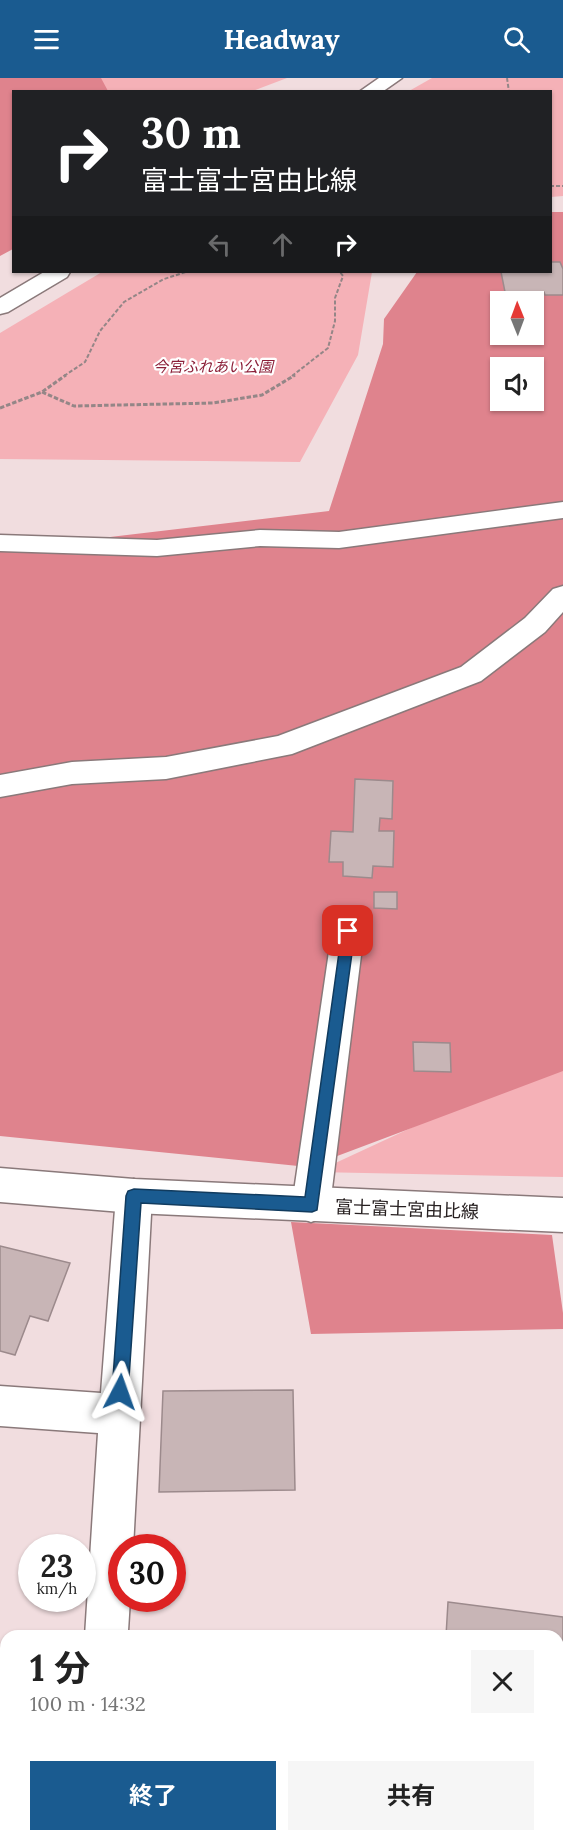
<!DOCTYPE html>
<html lang="ja">
<head>
<meta charset="utf-8">
<style>
	:root { --surface:#fff; --page:#f6f6f6; --text:#222; --muted:#767676; --accent:#1a5b90 }
	body { margin:0; font-family:Lora,"Noto Sans JP",serif; background:var(--page); color:var(--text); height:100vh; display:flex; flex-direction:column; font-size:22px; white-space:nowrap }
	* { box-sizing:border-box; margin:0 }
	p { font-size:20px; color:var(--muted) }
	.icon { flex:none; width:33px; height:33px; fill:none; stroke:currentColor; stroke-width:2; stroke-linecap:round; stroke-linejoin:round }
	.map { position:relative; flex:1; overflow:hidden }
	.sheet { position:absolute; left:0px; top:1552px; width:564px; height:212px; display:flex; flex-direction:column; background:var(--surface); border-radius:18px 18px 0 0; box-shadow:0 2px 4px #0004 }
	.sheet>* { flex:none }
	.top-card { position:absolute; left:12px; top:12px; width:540px; height:183px; border-radius:0px; box-shadow:0 2px 4px #0004; background:#202124; color:#fff; overflow:hidden }
	.needle { width:39px; rotate:359deg }
	.buttons { position:absolute; left:490px; top:213px; display:grid; gap:12px }
	.buttons a { display:grid; place-items:center; width:54px; height:54px; border-radius:0px; background:var(--surface); box-shadow:0 2px 4px #0004; font-size:30px }
	.speed { position:absolute; left:18px; top:1456px; display:flex; gap:12px; font-size:30px; font-weight:700; text-align:center }
	.speed>* { display:grid; place-content:center; width:78px; height:78px; border-radius:50%; background:var(--surface); box-shadow:0 2px 4px #0004; line-height:1 }
	.speed small { font-size:15px; font-weight:400 }
	.speed .limit { border:9px solid #d22; background:#fff; color:#111 }
	.pin { position:absolute; display:grid; place-items:center; width:51px; height:51px; color:#fff; margin:-26px; border-radius:12px; box-shadow:0 3px 9px #0006 }
	.me { position:absolute; width:66px; margin:-33px; rotate:4deg; stroke-linejoin:round; filter:drop-shadow(0 0 4px #0008) }
	.turn { display:flex; align-items:center; gap:21px; height:126px; padding:0 30px; font-size:27px }
	.turn .icon { width:78px; height:78px; stroke-width:2.5 }
	.turn b { display:block; font-size:42px; line-height:51px }
	.lanes { display:flex; align-items:center; height:57px; padding:0 30px; background:#0003; justify-content:center; gap:30px; direction:ltr }
	.lanes .off { opacity:.35 }
	.round { display:grid; place-items:center; flex:none; width:63px; height:63px; border-radius:0px; background:var(--page) }
	.overview { display:flex; align-items:center; justify-content:space-between; height:102px; padding:0 30px }
	h1 { font-size:36px; font-weight:700; line-height:45px }
	.cta { display:flex; gap:12px; margin-top:auto; padding:12px 30px }
	.cta a { flex:1; height:69px; border-radius:0px; background:var(--accent); color:#fff; font-size:24px; font-weight:700; line-height:69px; text-align:center }
	.cta a+a { background:var(--page); color:var(--text) }
	header { display:flex; justify-content:space-between; align-items:center; height:78px; padding:0 30px; background:var(--accent); color:#fff; font-size:27px; font-weight:700 }
	.map>svg:first-child { display:block }
</style>
</head>
<body>
<header><svg class="icon" aria-label="menu" viewBox="0 0 24 24"><path d="M4 6h16M4 12h16M4 18h16"/></svg>Headway<svg class="icon" aria-label="search" viewBox="0 0 24 24"><circle cx="10" cy="10" r="6"/><path d="M15 15l6 6"/></svg></header>
<div class="map">
<svg width="563" height="1763" viewBox="0 0 563 1763">
	<rect width="100%" height="100%" fill="#f1dddf"/>
	<path fill="#f5b1b7" d="M 97,0 L 287,0 L 250,14 L 102,13 Z
		M 432,0 L 563,0 L 563,118 L 551,119 L 550,14 L 409,13 Z
		M 102,194 L 372,194 L 358,277 L 300,384 L 0,381 L 0,255 Z
		M 551,985 L 563,985 L 563,1099 L 316,1094 Z"/>
	<path fill="#df838d" fill-rule="evenodd" d="M 0,0 L 101,0 L 108,13 L 14,14 L 13,171 L 0,178 Z
		M 551,134 L 563,134 L 563,993 L 308,1089 L 0,1058 L 0,472 L 329,433 L 383,266 L 384,241 L 417,194 L 550,194 ZM 501,224 L 534,224 L 534,256 L 501,256 ZM 501,290 L 534,290 L 534,322 L 501,322 Z
		M 291,1144 L 552,1157 L 563,1235 L 563,1251 L 311,1256 Z"/>
	<path fill="#c8b5b6" stroke="#9c8a8c" stroke-width="1.5" d="M 550,184 L 560,184 L 563,191 L 563,217 L 545,217 L 544,214 L 505,214 L 501,194 L 550,194 Z
		M 355,701 L 393,703 L 392,741 L 380,740 L 379,753 L 394,753 L 393,789 L 373,788 L 372,800 L 343,798 L 343,784 L 329,784 L 331,753 L 353,754 Z
		M 374,814 L 397,814 L 397,831 L 374,830 Z
		M 413,964 L 450,965 L 451,994 L 414,993 Z
		M 0,1168 L 70,1185 L 48,1243 L 30,1238 L 15,1277 L 0,1273 Z
		M 293,1312 L 295,1412 L 159,1414 L 163,1313 Z
		M 448,1524 L 563,1539 L 563,1632 L 558,1631 L 558,1558 L 446,1558 Z
		M 31,1758 L 156,1758 L 155,1763 L 29,1763 Z"/>
	<g fill="none" stroke-linecap="round" stroke-linejoin="round">
		<defs>
			<path id="minor" d="M 563,424 L 563,440 L 339,470 L 260,468 L 157,478 L 0,473 L 0,457 L 157,462 L 260,452 L 339,454 Z
				M 563,508 L 563,534 L 545,554 L 481,603 L 292,676 L 166,701 L 72,706 L 0,719 L 0,697 L 72,684 L 166,679 L 278,658 L 461,589 L 525,540 L 553,511 Z
				M 348,840 L 360,844 L 364,853 L 330,1127 L 324,1139 L 311,1144 L 298,1139 L 292,1127 L 332,853 L 336,844 Z
				M 134,1101 L 147,1106 L 152,1118 L 133,1470 L 122,1470 L 122,1521 L 130,1521 L 128,1553 L 130,1558 L 85,1558 L 98,1355 L 0,1348 L 0,1308 L 101,1315 L 116,1118 L 121,1106 Z
				M 6,1619 L 6,1665 L 0,1666 L 0,1620 Z
				M 174,1758 L 222,1758 L 221,1763 L 173,1763 Z"/>
			<path id="primary" d="M 379,0 L 402,0 L 382,14 L 359,14 Z
				M 44,194 L 70,194 L 67,199 L 8,234 L 0,236 L 0,220 Z
				M 0,1090 L 134,1101 L 563,1120 L 563,1154 L 134,1135 L 0,1124 Z"/>
		</defs>
		<use href="#minor" stroke="#8a797a" stroke-width="3"/>
		<use href="#primary" stroke="#8a797a" stroke-width="3"/>
		<path stroke="#948687" stroke-width="2" stroke-dasharray="4 2" stroke-linecap="butt" d="M 507,0 L 509,14
			M 550,108 L 563,108
			M 64,298 L 85,284 L 100,253 L 124,224 L 164,201 L 186,194
			M 292,298 L 328,270 L 335,243 L 335,220 L 343,198 L 340,194"/>
		<path stroke="#948687" stroke-width="3" stroke-dasharray="4.5 2" stroke-linecap="butt" d="M 42,314 L 74,328 L 213,325 L 262,317 L 295,297
			M 0,330 L 42,314 L 66,297"/>
		<use href="#minor" fill="#fff" fill-rule="evenodd"/>
		<use href="#primary" fill="#fff" fill-rule="evenodd"/>
	</g>
	<path fill="#1a5b90" stroke="#113b5e" stroke-width="1.5" d="M 348,848 L 355,853 L 317,1132 L 312,1134 L 141,1125 L 128,1314 L 126,1319 L 120,1322 L 114,1319 L 112,1314 L 126,1118 L 128,1113 L 134,1111 L 305,1119 L 342,853 Z"/>
	<g text-anchor="middle" dominant-baseline="central" stroke-width="4.5" stroke-linejoin="round" paint-order="stroke">
		<g font-size="15" font-style="italic" fill="#8b1e37" stroke="#fff">
			<text x="213" y="288">今宮ふれあい公園</text>
		</g>
		<g font-size="18" fill="#272021" stroke="#fff">
			<text transform="translate(407 1131) rotate(2)">富士富士宮由比線</text>
		</g>
	</g>
</svg>
<div class="buttons">
<a><svg class="needle" viewBox="-14 -14 28 28"><path d="M0-13l5 13h-10z" fill="#e53935"/><path d="M0 13l5-13h-10z" fill="#767676"/></svg></a>
<a><svg class="icon" aria-label="sound" viewBox="0 0 24 24"><path d="M4 9h4l5-4v14l-5-4H4zM17 9q2 3 0 6"/></svg></a>
</div>
<div class="speed"><div>23<small>km/h</small></div><div class="limit">30</div></div>
<div class="pin" style="left:348px;top:853px;background:#d93025"><svg class="icon" aria-label="arrive" viewBox="0 0 24 24"><path d="M6 21V4h12l-3 4 3 4H6"/></svg></div>
<svg class="me" style="left:120px;top:1314px" viewBox="-20 -20 40 40"><path d="M0-17L14 15 0 8-14 15z" fill="#1a5b90" stroke="#fff" stroke-width="4"/></svg>
<div class="top-card">
<div class="turn"><svg class="icon" aria-label="right" viewBox="0 0 24 24"><path d="M7 20v-9h11M14 6l5 5-5 5"/></svg><div><b>30 m</b>富士富士宮由比線</div></div>
<div class="lanes"><svg class="icon off" aria-label="left" viewBox="0 0 24 24"><path d="M17 20v-9H6M10 6l-5 5 5 5"/></svg><svg class="icon off" aria-label="ahead" viewBox="0 0 24 24"><path d="M12 20V5M6 11l6-6 6 6"/></svg><svg class="icon" aria-label="right" viewBox="0 0 24 24"><path d="M7 20v-9h11M14 6l5 5-5 5"/></svg></div>
</div>
<section class="sheet">
<div class="overview"><div><h1>1 分</h1><p>100 m · 14:32</p></div><a class="round"><svg class="icon" aria-label="close" viewBox="0 0 24 24"><path d="M6 6l12 12M18 6L6 18"/></svg></a></div>
<div class="cta"><a>終了</a><a>共有</a></div>
</section>
</div>
</body>
</html>
